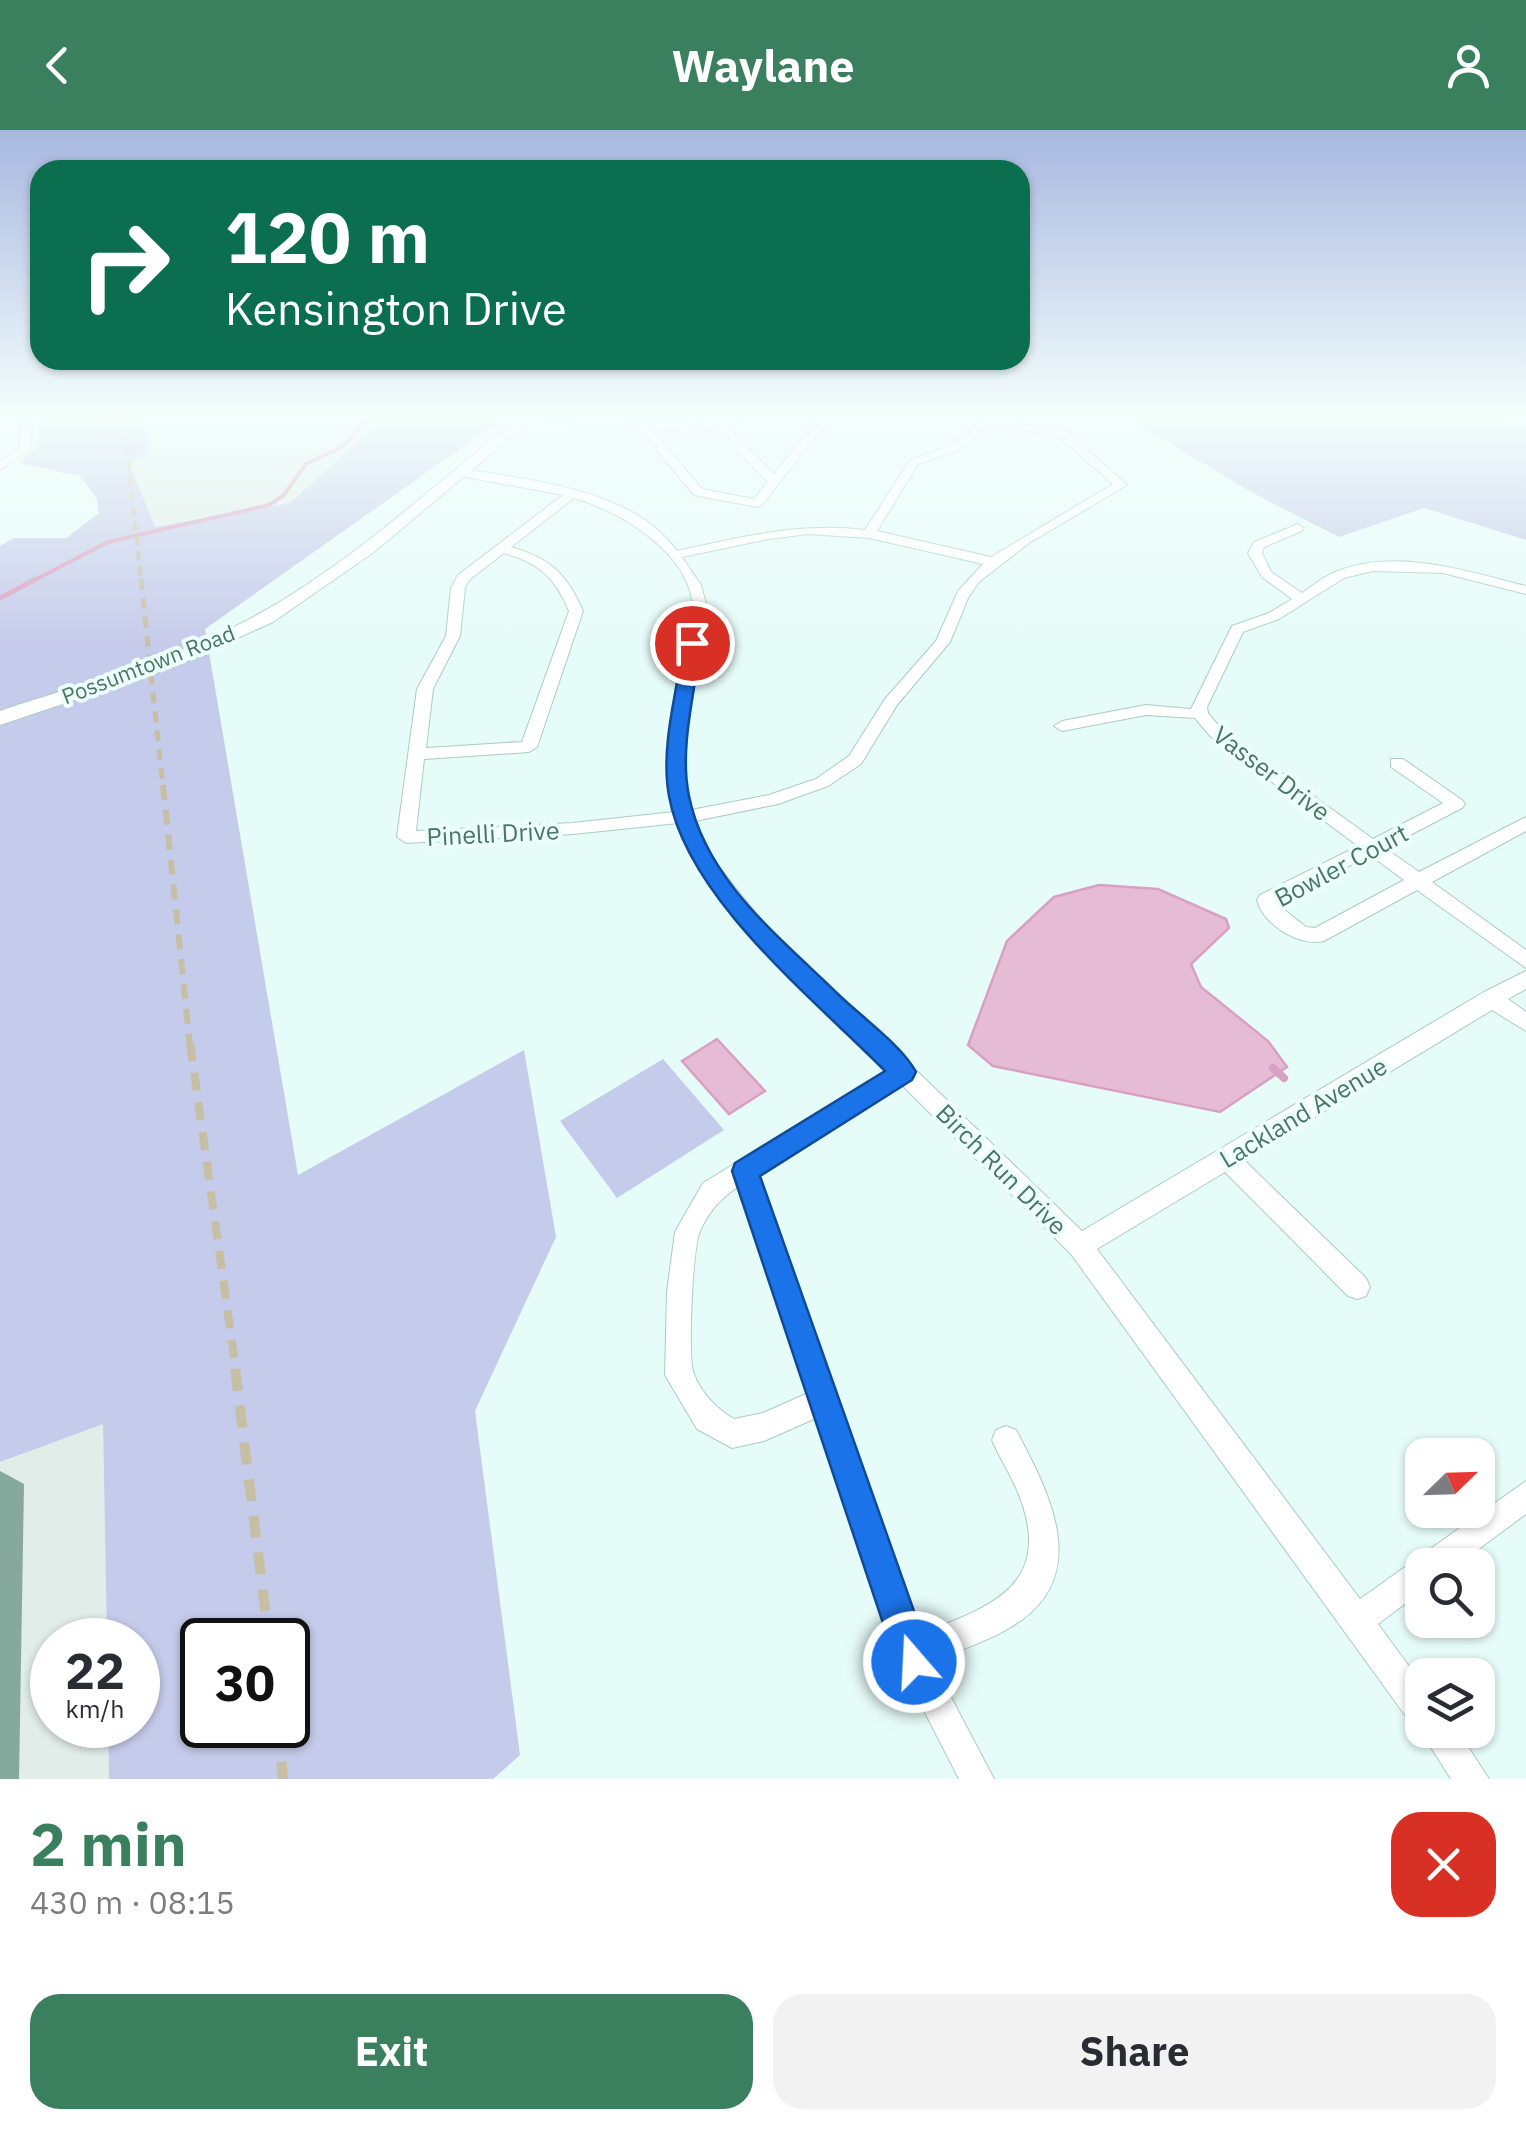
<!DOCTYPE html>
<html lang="en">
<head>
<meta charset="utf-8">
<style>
	:root { --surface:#fff; --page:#f2f2f3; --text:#2b2b33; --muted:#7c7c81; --accent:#3a7f5e }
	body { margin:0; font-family:"IBM Plex Sans",sans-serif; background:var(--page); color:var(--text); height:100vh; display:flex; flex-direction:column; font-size:38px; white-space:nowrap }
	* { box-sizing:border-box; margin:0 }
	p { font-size:32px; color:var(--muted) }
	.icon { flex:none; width:55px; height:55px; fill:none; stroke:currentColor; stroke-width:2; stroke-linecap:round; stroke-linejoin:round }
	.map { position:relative; height:1649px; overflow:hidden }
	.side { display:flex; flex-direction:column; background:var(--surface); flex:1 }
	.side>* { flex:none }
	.banner { position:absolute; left:30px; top:30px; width:1000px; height:210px; border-radius:30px; box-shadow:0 2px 8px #0004; background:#0b6e4f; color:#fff; overflow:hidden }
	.needle { width:65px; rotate:67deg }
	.buttons { position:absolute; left:1405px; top:1308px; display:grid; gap:20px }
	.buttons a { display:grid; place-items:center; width:90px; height:90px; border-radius:20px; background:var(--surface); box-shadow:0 2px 8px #0004; font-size:50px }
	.speed { position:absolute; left:30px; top:1488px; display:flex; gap:20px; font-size:50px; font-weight:700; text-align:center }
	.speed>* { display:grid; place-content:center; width:130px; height:130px; border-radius:50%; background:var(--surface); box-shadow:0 2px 8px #0004; line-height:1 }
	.speed small { font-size:25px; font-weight:400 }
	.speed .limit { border:5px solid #111; border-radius:15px; background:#fff; color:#111 }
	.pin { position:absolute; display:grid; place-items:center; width:85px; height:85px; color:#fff; margin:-42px; border:5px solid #fff; border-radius:50%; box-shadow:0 2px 10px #0007 }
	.me { position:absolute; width:110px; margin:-55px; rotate:341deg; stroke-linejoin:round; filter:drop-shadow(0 0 8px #0008) }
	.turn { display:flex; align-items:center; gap:35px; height:210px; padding:0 30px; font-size:45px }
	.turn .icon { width:130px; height:130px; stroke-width:2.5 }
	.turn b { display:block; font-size:70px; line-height:85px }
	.round { display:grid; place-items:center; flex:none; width:105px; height:105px; border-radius:30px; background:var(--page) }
	.summary { display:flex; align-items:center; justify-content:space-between; height:170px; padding:0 30px }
	h1 { font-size:60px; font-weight:800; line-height:75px; color:var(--accent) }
	.primary-button { display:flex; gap:20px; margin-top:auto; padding:20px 30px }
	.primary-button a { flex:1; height:115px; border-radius:30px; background:var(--accent); color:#fff; font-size:40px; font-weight:800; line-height:115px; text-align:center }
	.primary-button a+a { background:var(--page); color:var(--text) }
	header { display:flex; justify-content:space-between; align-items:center; height:130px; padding:0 30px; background:var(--accent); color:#fff; font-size:45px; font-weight:800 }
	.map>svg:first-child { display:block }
</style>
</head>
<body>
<header><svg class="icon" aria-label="back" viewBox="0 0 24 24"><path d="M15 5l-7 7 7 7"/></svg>Waylane<svg class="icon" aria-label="person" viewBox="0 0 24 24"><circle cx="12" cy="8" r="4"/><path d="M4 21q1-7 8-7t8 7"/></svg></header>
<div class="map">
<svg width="1526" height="1649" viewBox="0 0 1526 1649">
	<rect width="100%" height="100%" fill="#e6fcf9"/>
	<path fill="#e0ede9" d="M 142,287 L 386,287 L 290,373 L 154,397 L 129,333 L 150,324 Z
		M 103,1293 L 107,1510 L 52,1510 L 52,1595 L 108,1595 L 109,1649 L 0,1649 L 0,1332 Z"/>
	<path fill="#c5cbea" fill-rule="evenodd" d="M 40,287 L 142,287 L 150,324 L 129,333 L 155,397 L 290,373 L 386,287 L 505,287 L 205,499 L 298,1045 L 524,920 L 556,1107 L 475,1281 L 520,1625 L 493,1649 L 109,1649 L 108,1595 L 138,1595 L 138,1510 L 107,1510 L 103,1294 L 0,1332 L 0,416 L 14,408 L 66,408 L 99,383 L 97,369 L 80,346 L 19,333 L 38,316 ZM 202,1510 L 288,1510 L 288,1595 L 202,1595 Z
		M 1126,287 L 1466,287 L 1526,297 L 1526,410 L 1424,378 L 1339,407 L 1251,362 Z
		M 663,929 L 724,1000 L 617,1068 L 560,991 Z"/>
	<path fill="#e6bbd5" stroke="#d8a1c2" stroke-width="2.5" d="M 1099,755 L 1158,759 L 1226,789 L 1229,798 L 1191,834 L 1201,857 L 1268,911 L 1287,937 L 1220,982 L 993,936 L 968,915 L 1007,811 L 1054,767 Z
		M 717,909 L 765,961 L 729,984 L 682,931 Z"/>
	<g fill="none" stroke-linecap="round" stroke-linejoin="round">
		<path stroke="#d8a1c2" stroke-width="4" d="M 31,452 L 108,412 L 269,375 L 283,366 L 306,334 L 342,317 L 370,287"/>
		<path stroke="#d8a1c2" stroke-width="5" d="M 0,468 L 36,449"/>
		<path stroke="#d8a1c2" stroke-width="8" d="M 1273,938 L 1284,948"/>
		<defs>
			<path id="street" d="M 21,287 L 31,287 L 31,320 L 0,340 L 0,331 L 19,319 Z
				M 532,287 L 603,287 L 631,295 L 626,298 L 537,290 Z
				M 708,287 L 716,287 L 720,291 L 752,287 L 726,296 L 774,344 L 820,287 L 831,287 L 761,376 L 757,377 L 694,365 L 640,300 L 632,297 L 638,294 L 709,292 ZM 715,298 L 768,352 L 754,369 L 702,359 L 652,300 Z
				M 985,287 L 1067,302 L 1127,355 L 1029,413 L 979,452 L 968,468 L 950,512 L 897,575 L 861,634 L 828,656 L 778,674 L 695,691 L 715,732 L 762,791 L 1082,1101 L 1484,862 L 1526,841 L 1526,859 L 1508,869 L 1526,882 L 1526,901 L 1492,880 L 1244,1030 L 1366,1148 L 1370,1157 L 1366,1166 L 1357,1169 L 1348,1166 L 1225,1042 L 1097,1119 L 1360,1469 L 1526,1351 L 1526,1384 L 1457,1435 L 1422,1435 L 1422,1461 L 1378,1494 L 1422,1554 L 1422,1600 L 1457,1600 L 1489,1649 L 1451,1649 L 1420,1600 L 1422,1596 L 1410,1592 L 1071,1124 L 902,955 L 758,1045 L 921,1504 C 985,1478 1051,1459 1022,1373 C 1015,1351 1001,1331 992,1310 L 996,1300 L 1006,1296 L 1016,1300 C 1046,1357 1091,1438 1023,1489 C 996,1509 962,1519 932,1531 L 994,1649 L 959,1649 L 895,1524 L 816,1288 L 764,1311 L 732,1318 L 697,1299 L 665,1245 L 667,1162 L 675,1102 L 703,1053 L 888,941 C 819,872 712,785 678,693 L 573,704 L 406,713 L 397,707 L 417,559 L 446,506 L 451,458 L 458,445 L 563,365 L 460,346 L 454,342 L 456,340 C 471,339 487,343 502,345 C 562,355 639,368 677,421 C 741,407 800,392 865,400 L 910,330 L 953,315 ZM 991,293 L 1059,307 L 1113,354 L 991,427 L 877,401 L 918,334 L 961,319 ZM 574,368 C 620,381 690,423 693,477 C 694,492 686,507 683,522 C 673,575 661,629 674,682 L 573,693 L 416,701 L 424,629 L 529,622 L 537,617 L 583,481 C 567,444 550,428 511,417 ZM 808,404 L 869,408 L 983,434 L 958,461 L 936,511 L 885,569 L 849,626 L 816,649 L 769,665 L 691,680 L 685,649 L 685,611 L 707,478 L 701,455 L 682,427 L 769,409 ZM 504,423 C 539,433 555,447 569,481 L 522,612 L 426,618 L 433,559 L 460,506 L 465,458 L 469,450 ZM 738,1057 L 808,1263 L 763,1283 L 734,1289 C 717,1279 701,1263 694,1244 C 687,1227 693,1122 699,1104 C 707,1083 721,1068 738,1057 Z
				M 1298,394 L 1304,398 L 1302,401 L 1264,417 L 1262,423 L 1271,442 L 1302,463 C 1312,456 1323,447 1335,442 C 1395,417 1467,441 1526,456 L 1526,464 L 1443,443 L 1373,441 L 1344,448 L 1279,489 L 1243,502 L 1207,577 L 1208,583 L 1222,600 L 1373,709 L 1443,673 L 1391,637 L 1391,629 L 1403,629 L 1462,670 L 1465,674 L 1462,678 L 1385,718 L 1419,742 L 1526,687 L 1526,701 L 1432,752 L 1526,820 L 1526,838 L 1417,760 L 1324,811 C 1300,817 1263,795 1257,770 L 1260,765 L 1358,716 L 1210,606 L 1195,588 L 1146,585 L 1062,601 L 1054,596 L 1062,591 L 1146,575 L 1191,579 L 1232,496 L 1269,483 L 1292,469 L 1262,447 L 1248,423 L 1254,412 ZM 1370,725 L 1404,750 L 1315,798 L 1306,797 L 1277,774 Z"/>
			<path id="secondary" d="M 519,287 L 535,287 L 374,422 L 273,492 L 176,536 L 0,595 L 0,581 C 87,552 177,529 257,485 C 353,432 434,355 519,287 Z"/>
		</defs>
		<use href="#street" stroke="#aaccc1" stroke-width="2"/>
		<use href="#secondary" stroke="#a8cfc2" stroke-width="2"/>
		<use href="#street" fill="#fff" fill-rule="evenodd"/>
		<use href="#secondary" fill="#fff" fill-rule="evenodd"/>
		<path stroke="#c6bfa4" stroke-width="4" stroke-dasharray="9 6" stroke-linecap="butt" d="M 124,287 L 141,452"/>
		<path stroke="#c6bfa4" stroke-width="5" stroke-dasharray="11 8" stroke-linecap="butt" d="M 141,449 L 163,657"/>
		<path stroke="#c6bfa4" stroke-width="6" stroke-dasharray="15 10" stroke-linecap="butt" d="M 163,655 L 190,916"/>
		<path stroke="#c6bfa4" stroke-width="8" stroke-dasharray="18 12" stroke-linecap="butt" d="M 190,913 L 236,1241"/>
		<path stroke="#c6bfa4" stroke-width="10" stroke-dasharray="22 15" stroke-linecap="butt" d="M 235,1239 L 269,1510
			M 278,1595 L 283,1649"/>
	</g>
	<path fill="#85a99c" d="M 0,1341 L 24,1354 L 19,1649 L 0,1649 Z"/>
	<linearGradient id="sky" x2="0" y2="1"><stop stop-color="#a7b7e0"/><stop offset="0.55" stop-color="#f4fefc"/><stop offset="1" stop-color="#f4fefc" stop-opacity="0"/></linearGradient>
	<rect width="1526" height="518" fill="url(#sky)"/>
	<path fill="#1a73e8" stroke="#114b97" stroke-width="2.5" d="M 692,508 L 701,513 C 695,561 679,619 689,666 C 706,751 781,808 840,866 C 862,887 903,917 916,942 L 912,950 L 760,1046 L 932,1532 L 927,1544 L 914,1550 L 901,1544 L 896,1532 L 732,1041 L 735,1033 L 885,941 C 814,869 687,768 669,666 C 660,618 677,561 684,513 Z"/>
	<g text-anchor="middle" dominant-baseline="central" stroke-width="8" stroke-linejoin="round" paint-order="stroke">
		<g font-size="22" fill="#4b7664" stroke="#edfffc">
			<text transform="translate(148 534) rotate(-21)">Possumtown Road</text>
		</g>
		<g font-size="25" fill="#4b7664" stroke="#edfffc">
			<text transform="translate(1272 643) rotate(37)">Vasser Drive</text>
			<text transform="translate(493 703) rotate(-3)">Pinelli Drive</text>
			<text transform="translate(1341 735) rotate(-28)">Bowler Court</text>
			<text transform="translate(1303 982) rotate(-31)">Lackland Avenue</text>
			<text transform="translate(1002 1039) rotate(45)">Birch Run Drive</text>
		</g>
	</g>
</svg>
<div class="buttons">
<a><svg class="needle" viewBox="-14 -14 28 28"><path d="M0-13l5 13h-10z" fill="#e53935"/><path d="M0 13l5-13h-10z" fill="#7c7c81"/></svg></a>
<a><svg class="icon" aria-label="search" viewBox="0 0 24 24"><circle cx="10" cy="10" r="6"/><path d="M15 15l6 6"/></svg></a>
<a><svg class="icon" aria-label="layers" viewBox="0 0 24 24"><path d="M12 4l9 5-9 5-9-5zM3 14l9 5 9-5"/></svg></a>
</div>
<div class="speed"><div>22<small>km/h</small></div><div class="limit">30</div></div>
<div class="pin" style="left:692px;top:513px;background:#d93025"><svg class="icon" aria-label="arrive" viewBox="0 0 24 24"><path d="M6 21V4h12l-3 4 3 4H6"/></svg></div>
<svg class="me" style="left:914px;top:1532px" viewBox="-20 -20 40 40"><circle r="17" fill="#1a73e8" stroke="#fff" stroke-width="3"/><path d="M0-11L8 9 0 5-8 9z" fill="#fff"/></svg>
<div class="banner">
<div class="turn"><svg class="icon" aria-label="right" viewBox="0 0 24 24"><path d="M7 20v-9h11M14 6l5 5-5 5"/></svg><div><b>120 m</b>Kensington Drive</div></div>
</div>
</div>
<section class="side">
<div class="summary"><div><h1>2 min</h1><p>430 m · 08:15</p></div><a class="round" style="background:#d93025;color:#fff"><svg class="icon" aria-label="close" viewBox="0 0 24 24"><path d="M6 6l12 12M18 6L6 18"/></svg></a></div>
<div class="primary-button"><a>Exit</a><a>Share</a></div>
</section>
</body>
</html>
